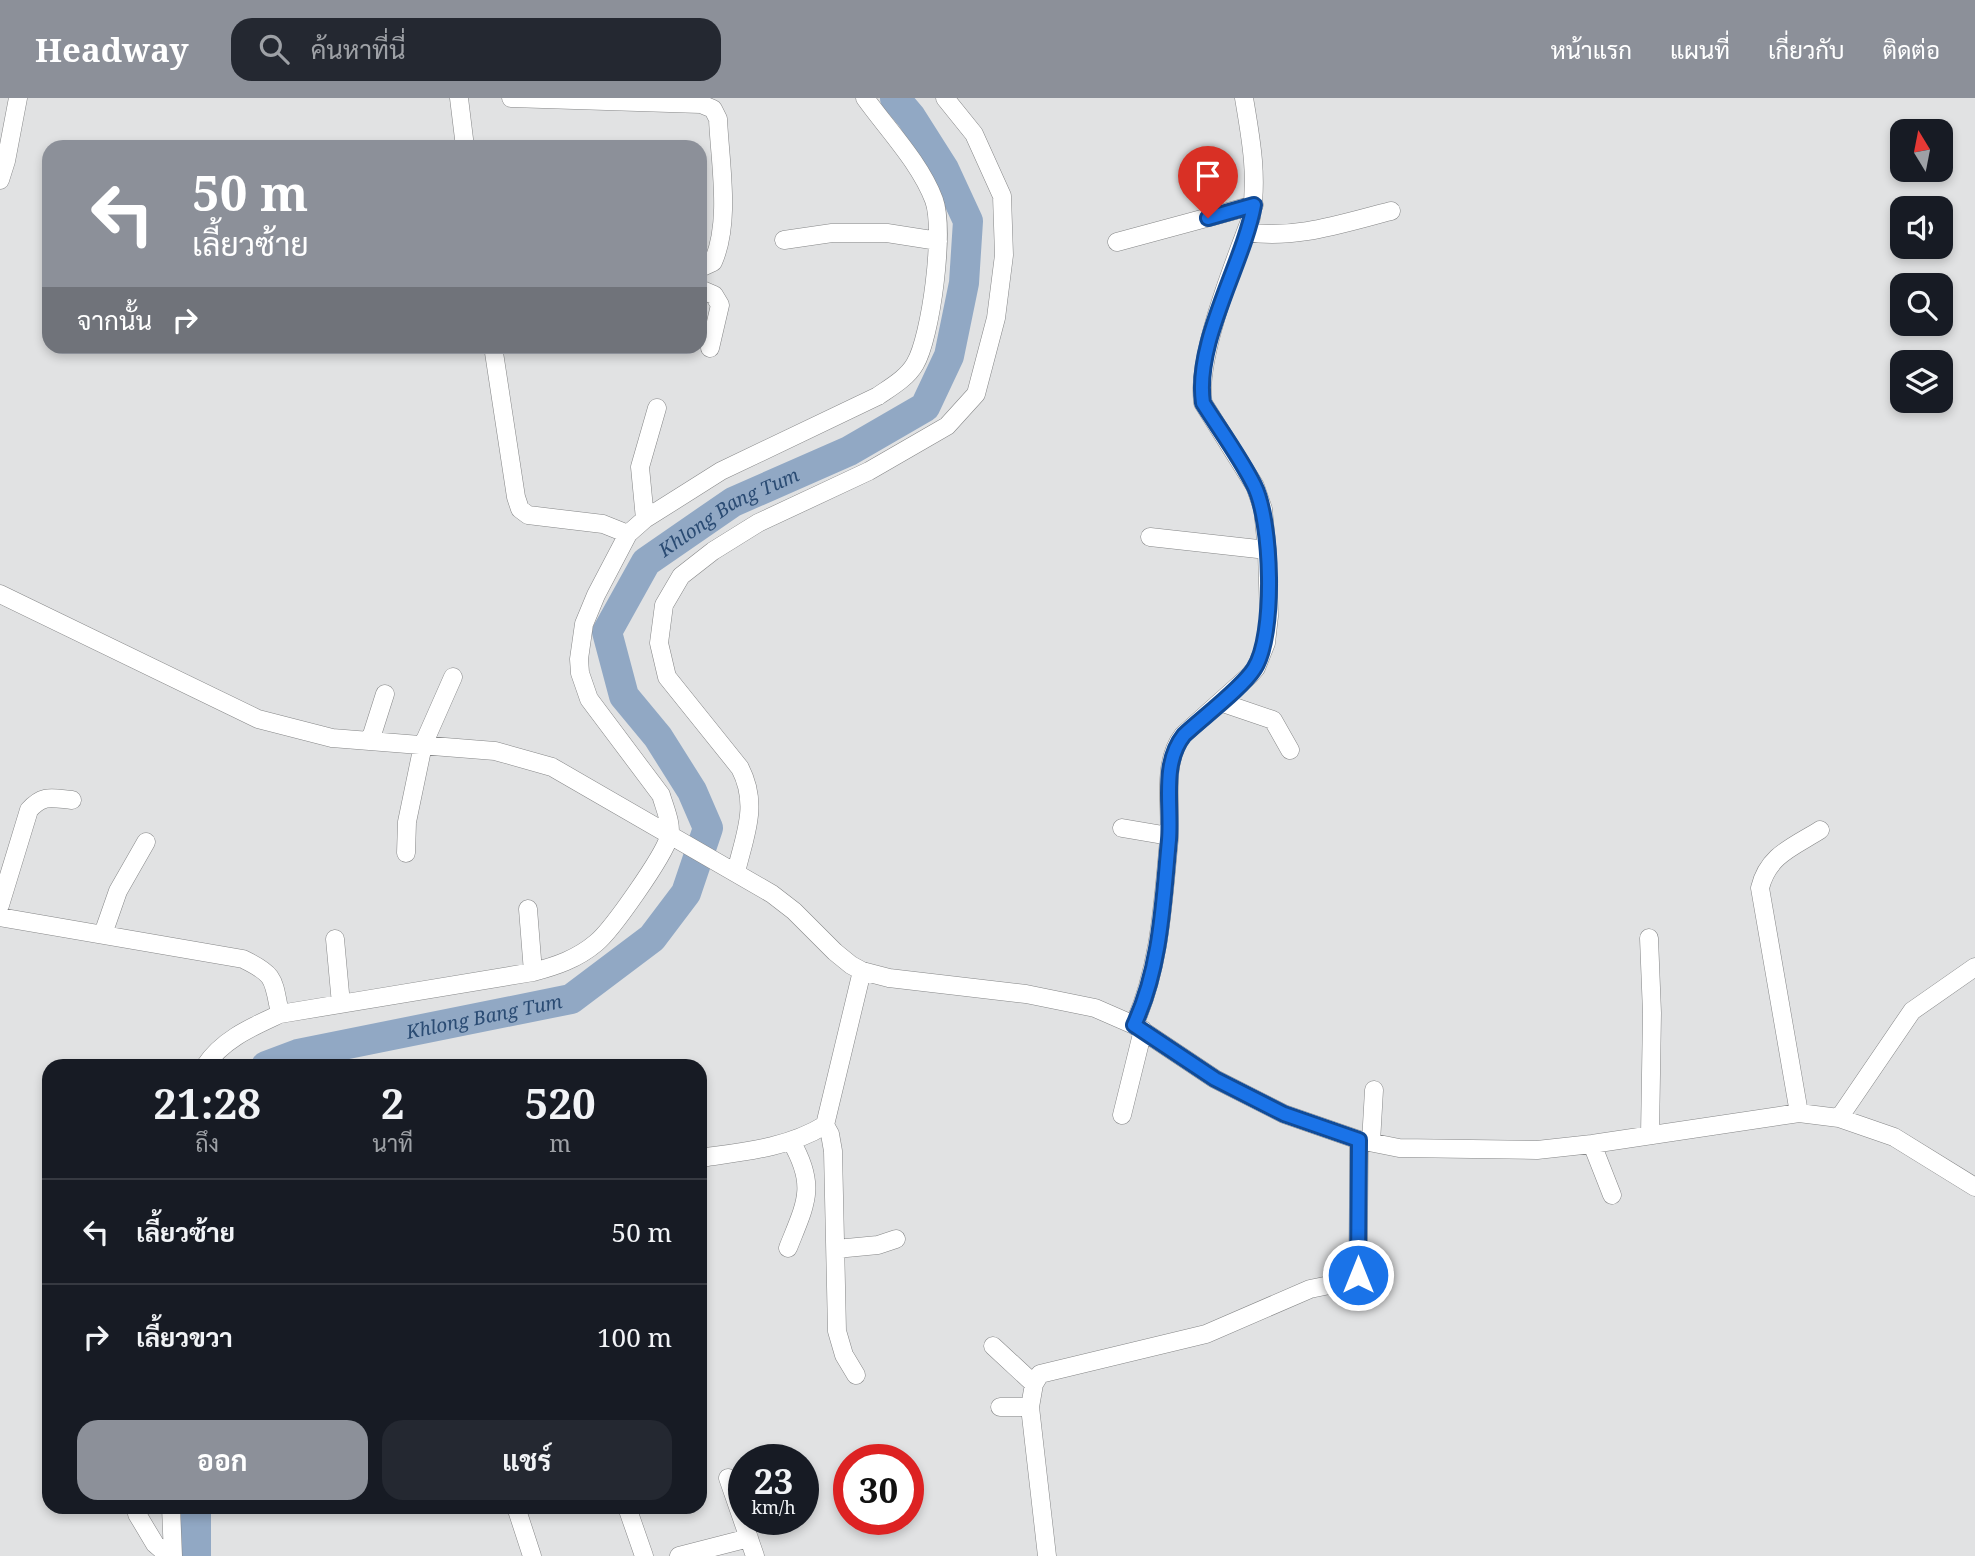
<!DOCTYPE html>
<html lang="th">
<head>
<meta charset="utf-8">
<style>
	:root { --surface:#171b24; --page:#242831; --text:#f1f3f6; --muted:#9ea1a6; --line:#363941; --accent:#8c9099 }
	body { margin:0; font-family:"Noto Serif",Sarabun,serif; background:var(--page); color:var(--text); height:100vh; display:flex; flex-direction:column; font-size:26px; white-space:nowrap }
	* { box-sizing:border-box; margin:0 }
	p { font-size:23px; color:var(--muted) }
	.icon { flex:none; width:38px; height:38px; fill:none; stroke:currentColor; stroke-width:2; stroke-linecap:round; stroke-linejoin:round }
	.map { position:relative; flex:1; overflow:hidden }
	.details { position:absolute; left:42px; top:961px; width:665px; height:455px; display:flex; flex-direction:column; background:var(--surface); border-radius:21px; box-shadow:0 4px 10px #0003 }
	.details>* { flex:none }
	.top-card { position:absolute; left:42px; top:42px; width:665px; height:214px; border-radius:21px; box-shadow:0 4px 10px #0003; background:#8c9099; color:#fff; overflow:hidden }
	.needle { width:46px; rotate:350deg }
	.fabs { position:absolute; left:1890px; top:21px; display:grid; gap:14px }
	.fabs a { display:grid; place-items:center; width:63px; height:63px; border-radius:14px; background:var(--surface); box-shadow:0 4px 10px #0003; font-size:35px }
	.speed { position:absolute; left:728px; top:1346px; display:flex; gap:14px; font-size:35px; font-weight:700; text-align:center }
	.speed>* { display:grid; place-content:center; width:91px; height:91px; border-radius:50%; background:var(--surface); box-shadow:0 4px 10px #0003; line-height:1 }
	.speed small { font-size:18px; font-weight:400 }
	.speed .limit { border:10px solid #d22; background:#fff; color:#111 }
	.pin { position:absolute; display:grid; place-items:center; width:60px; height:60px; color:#fff; margin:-72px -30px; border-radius:50% 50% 50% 0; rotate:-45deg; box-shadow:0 0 7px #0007 }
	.pin .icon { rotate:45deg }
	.me { position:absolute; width:77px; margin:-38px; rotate:0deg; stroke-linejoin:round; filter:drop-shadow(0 0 5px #0008) }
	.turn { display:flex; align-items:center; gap:24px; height:147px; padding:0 35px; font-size:32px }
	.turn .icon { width:91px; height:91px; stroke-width:2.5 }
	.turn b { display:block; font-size:49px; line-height:60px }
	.then { display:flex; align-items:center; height:66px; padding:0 35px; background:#0003; gap:14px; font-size:26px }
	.eta { display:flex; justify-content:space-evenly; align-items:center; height:119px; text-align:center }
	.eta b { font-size:42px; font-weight:700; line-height:49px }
	.cta { display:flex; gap:14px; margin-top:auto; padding:14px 35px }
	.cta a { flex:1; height:80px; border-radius:21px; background:var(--accent); color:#fff; font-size:28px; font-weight:700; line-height:80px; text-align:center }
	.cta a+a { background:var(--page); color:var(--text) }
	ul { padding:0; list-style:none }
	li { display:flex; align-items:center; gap:21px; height:105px; padding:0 35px; border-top:2px solid var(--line) }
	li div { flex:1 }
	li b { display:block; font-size:26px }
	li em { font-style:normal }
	header { display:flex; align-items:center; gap:42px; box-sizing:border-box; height:98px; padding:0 35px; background:var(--accent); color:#fff }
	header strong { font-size:33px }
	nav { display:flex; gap:38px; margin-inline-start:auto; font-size:24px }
	.search { width:490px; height:63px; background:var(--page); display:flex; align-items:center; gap:18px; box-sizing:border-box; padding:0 24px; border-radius:21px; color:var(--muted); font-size:26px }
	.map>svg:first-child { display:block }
</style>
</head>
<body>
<header>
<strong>Headway</strong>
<div class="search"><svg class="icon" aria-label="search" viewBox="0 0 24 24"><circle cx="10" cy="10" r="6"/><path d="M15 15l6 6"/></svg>ค้นหาที่นี่</div>
<nav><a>หน้าแรก</a><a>แผนที่</a><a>เกี่ยวกับ</a><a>ติดต่อ</a></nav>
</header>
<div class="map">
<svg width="1975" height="1458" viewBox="0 0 1975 1458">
	<rect width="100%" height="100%" fill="#e1e2e3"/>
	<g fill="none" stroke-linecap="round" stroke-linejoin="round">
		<g stroke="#91a8c4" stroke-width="30">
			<path id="s1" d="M 266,968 L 298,956 L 571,901 L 652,840 L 686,795 L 708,730 L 692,693 L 658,639 L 624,598 L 607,534 L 646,464 L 733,404 L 849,353 L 925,309 L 949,258 L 964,185 L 968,123 L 944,71 L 911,19 L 895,0"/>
			<path d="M 196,1458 L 196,1409"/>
		</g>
		<defs>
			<path id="minor" d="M 459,0 L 465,49
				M 511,0 L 701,6 L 713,11 L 718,21 C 720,65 731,124 713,164 L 700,170
				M 0,82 L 6,63 L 18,0
				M 1246,134 C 1295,142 1343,125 1391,113
				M 784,142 L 832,135 L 887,135 L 938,143
				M 1117,144 L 1254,107
				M 700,191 L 714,197 L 720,207 L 710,250
				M 493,248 L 516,399 L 520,411 L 528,417 L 603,426 L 628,436
				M 645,421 L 640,369 L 657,310
				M 1150,439 L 1267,452
				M 0,496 L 258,621 L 332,640 L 495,653 L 552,669 L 772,796 L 794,813 L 835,854 L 851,867 L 862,873 L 889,880 L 1026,896 L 1095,910 L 1134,927 L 1215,981 L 1284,1016 L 1359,1042 L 1399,1050 L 1537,1052 L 1592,1046 L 1799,1015 L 1839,1020 L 1894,1039 L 1975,1089
				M 1220,604 L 1273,622 L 1290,652
				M 370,643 L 385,596
				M 1122,730 L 1169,738
				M 406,755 L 407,724 L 423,647 L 453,579
				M 736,774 C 745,736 759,707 740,670 L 667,579 L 659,545 L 664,507 L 681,478 L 713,453 L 758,425 L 869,373 L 947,328 L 976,296 L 996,220 L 1004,157 L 1002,98 L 974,36 L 945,0
				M 0,807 L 29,712 C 43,696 52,700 72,702
				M 528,811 L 533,874
				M 0,819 L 243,861 C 276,877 273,881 280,916
				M 103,836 L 118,793 L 146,744
				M 1649,840 L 1652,915 L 1650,1037
				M 335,841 L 341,906
				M 1134,927 C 1160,869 1163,804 1169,742 C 1172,707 1161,665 1183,637 L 1249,578 L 1256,570 L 1266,545 L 1269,518 L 1267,452 L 1263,411 L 1255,388 L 1203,305 C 1196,260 1234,165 1251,120 C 1258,79 1251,41 1244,0
				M 205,968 C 223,941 252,929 280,916 L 533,874 C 556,868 577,861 596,845 C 612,832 663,759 669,739 C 673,728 664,708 661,697 L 589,601 L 580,575 L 579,561 L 584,526 L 596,497 L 628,436 L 645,421 L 721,373 L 878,298 C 891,289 907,280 915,266 C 931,239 945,132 934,102 C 920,65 888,32 865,0
				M 1799,1015 L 1760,790 C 1768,757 1793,749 1820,732
				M 1122,1017 L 1143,932
				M 1839,1020 L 1912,913 L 1975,869
				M 825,1027 L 830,1036 L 833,1053 L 837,1233 L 844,1257 L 856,1277
				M 1371,1044 L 1374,992
				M 1592,1046 L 1612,1097
				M 700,1060 C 742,1054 788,1050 825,1027 L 862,873
				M 788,1150 C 806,1105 817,1088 791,1043
				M 836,1151 L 878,1147 L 896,1141
				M 993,1248 L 1034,1286
				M 1000,1309 L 1030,1309
				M 728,1380 L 755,1458
				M 171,1409 L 173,1458
				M 516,1409 L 532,1458
				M 628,1412 L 644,1458
				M 137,1416 L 155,1446 L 169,1458
				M 679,1458 L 749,1440
				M 1047,1458 L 1030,1309 L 1034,1286 L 1040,1276 L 1206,1236 L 1310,1191 L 1344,1184 L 1358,1177 L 1359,1042"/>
		</defs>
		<use href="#minor" stroke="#858687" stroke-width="19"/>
		<use href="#minor" stroke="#fff" stroke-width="18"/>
	</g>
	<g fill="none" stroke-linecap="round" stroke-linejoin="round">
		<defs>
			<path id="route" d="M 1208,120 L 1254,107 C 1243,167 1194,244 1203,305 C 1220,332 1240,359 1254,387 C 1272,422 1276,538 1254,571 C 1242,590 1202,620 1184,637 C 1161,666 1172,707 1169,742 C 1163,804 1161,869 1134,927 L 1215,981 L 1284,1016 L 1359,1042 L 1358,1177"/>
		</defs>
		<use href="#route" stroke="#114b97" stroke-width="18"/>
		<use href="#route" stroke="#1a73e8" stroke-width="12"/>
	</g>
	<g text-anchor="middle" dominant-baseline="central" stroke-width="7" stroke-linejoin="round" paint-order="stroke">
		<g font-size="19" font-style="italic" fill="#2a4b73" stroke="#e1e2e3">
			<text stroke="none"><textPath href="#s1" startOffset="940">Khlong Bang Tum</textPath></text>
			<text stroke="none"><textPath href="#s1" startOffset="224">Khlong Bang Tum</textPath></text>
		</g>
	</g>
</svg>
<div class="fabs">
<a><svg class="needle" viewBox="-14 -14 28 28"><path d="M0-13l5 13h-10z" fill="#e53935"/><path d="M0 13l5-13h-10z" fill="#9ea1a6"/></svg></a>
<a><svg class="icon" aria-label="sound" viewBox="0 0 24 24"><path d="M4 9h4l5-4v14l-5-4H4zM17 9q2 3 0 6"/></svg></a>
<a><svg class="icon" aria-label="search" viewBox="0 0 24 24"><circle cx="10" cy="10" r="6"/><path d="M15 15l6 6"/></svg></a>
<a><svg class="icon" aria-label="layers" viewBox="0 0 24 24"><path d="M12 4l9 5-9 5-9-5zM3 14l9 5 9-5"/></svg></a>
</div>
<div class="speed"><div>23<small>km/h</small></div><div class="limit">30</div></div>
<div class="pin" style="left:1208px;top:120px;background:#d93025"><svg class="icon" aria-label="arrive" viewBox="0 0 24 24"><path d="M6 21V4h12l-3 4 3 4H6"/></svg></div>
<svg class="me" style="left:1358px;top:1177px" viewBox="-20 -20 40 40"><circle r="17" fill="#1a73e8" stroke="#fff" stroke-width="3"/><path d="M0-11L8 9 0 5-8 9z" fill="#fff"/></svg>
<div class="top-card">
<div class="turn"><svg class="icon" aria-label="left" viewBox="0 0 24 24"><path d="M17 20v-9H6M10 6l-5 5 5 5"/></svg><div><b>50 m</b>เลี้ยวซ้าย</div></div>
<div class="then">จากนั้น<svg class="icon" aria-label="right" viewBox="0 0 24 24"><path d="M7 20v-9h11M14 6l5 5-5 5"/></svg></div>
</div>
<section class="details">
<div class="eta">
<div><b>21:28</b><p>ถึง</p></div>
<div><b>2</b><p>นาที</p></div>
<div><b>520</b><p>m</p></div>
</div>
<ul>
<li><svg class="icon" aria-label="left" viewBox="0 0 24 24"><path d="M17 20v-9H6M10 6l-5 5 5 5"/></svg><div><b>เลี้ยวซ้าย</b></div><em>50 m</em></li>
<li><svg class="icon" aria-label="right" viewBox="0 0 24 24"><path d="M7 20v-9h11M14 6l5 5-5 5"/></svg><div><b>เลี้ยวขวา</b></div><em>100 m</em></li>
</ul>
<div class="cta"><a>ออก</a><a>แชร์</a></div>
</section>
</div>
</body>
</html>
